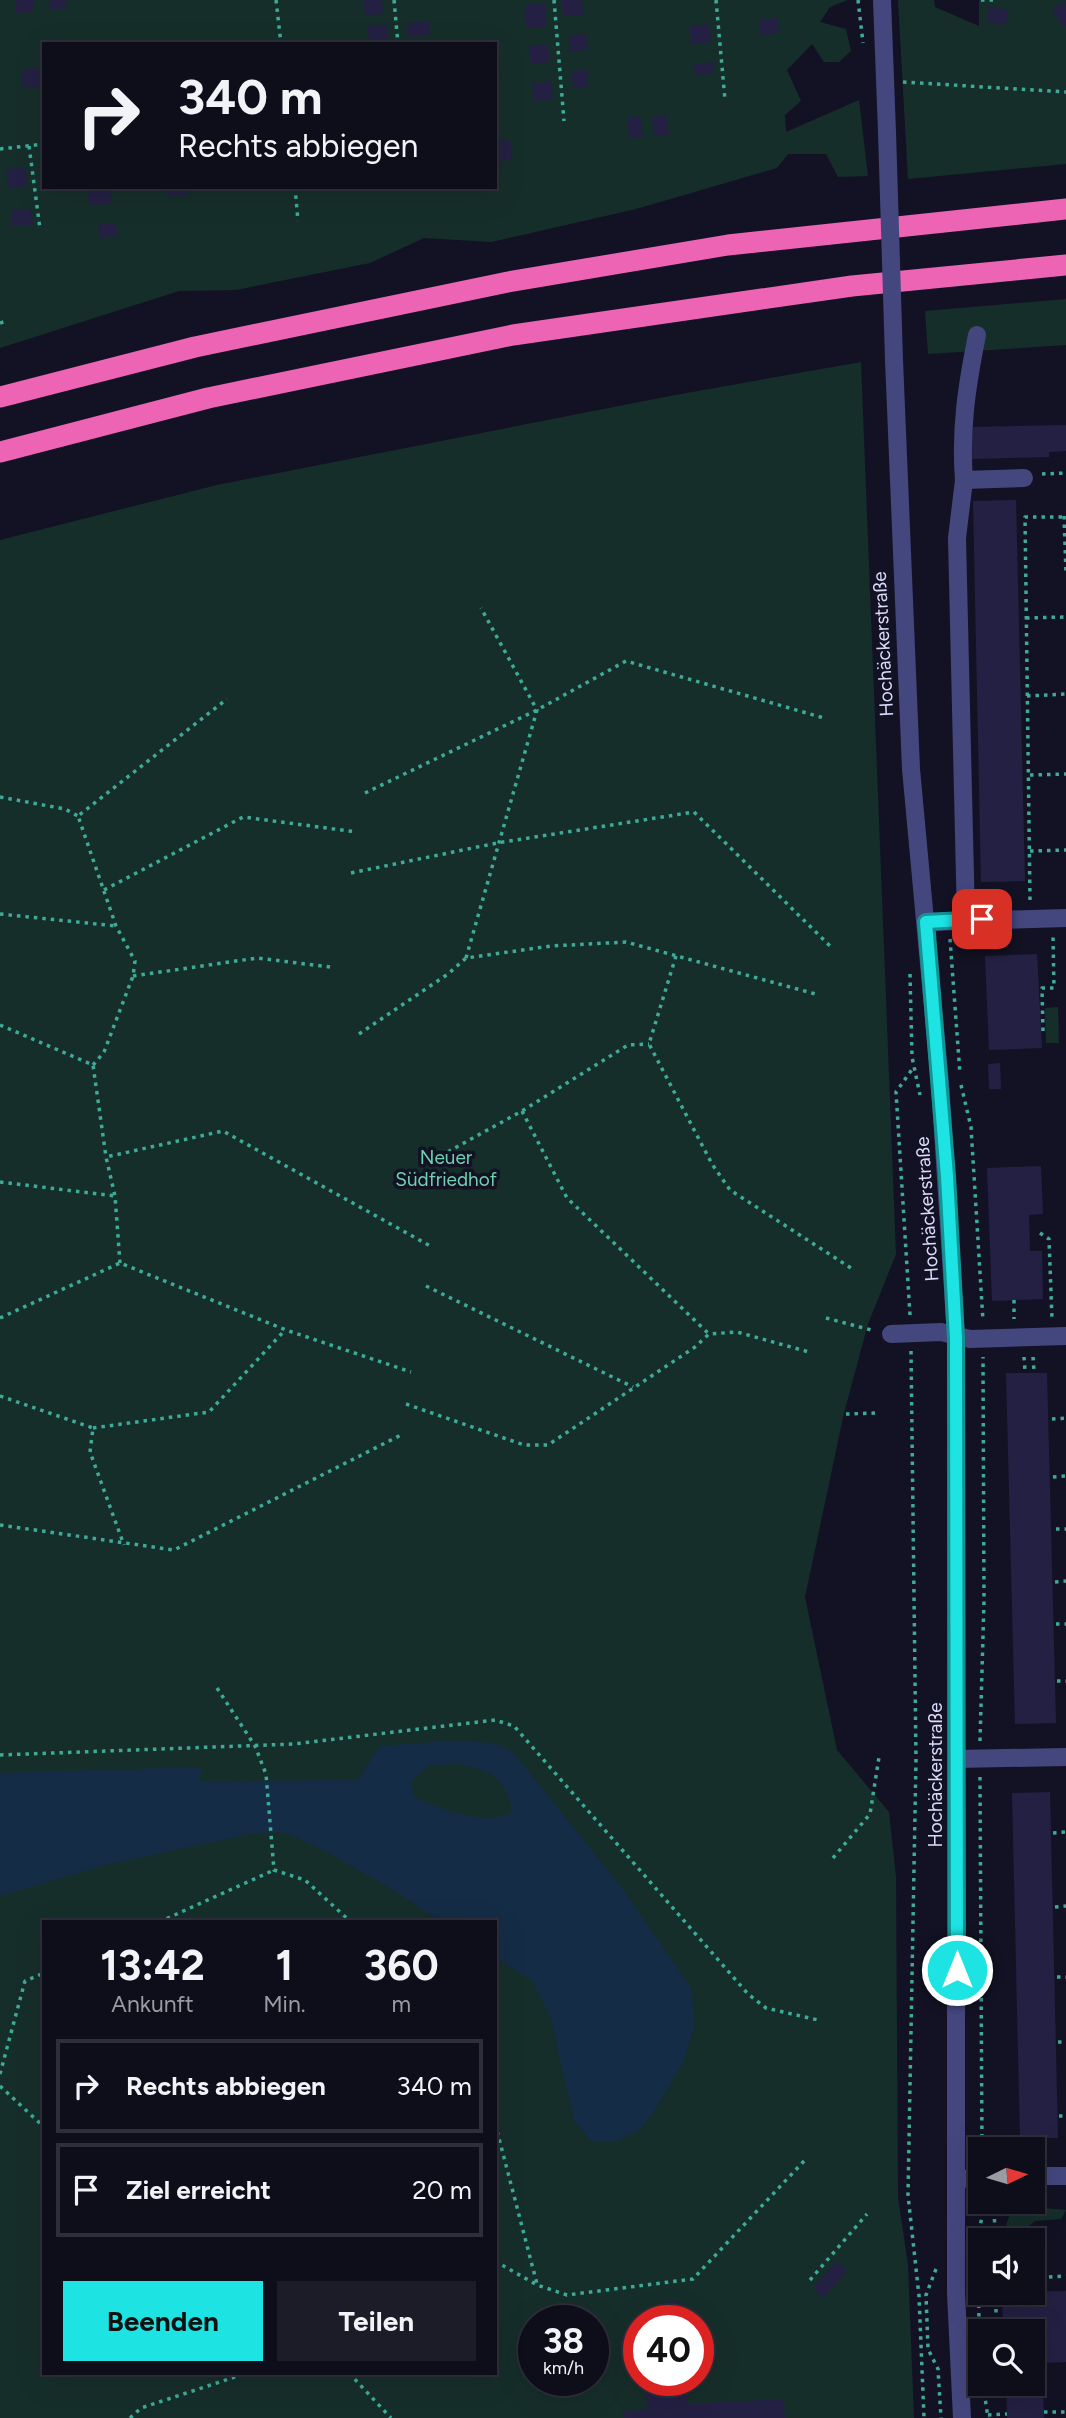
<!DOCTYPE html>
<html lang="de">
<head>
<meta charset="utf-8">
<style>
	:root { --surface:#0e0e1b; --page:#1c1c28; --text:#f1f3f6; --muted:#9b9ca3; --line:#2e2e3a; --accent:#1de3e3 }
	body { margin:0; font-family:Figtree,sans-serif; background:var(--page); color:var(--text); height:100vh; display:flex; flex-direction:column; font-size:26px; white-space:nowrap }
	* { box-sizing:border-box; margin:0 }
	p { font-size:23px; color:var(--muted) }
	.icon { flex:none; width:38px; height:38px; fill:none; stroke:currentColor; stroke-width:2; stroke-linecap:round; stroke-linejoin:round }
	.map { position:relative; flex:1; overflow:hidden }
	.drawer { position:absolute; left:42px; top:1920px; width:455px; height:455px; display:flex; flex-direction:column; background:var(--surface); border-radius:0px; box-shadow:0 7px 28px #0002,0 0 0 2px var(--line) }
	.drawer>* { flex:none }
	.hud { position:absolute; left:42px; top:42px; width:455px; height:147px; border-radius:0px; box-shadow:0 7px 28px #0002,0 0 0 2px var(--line); background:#0e0e1b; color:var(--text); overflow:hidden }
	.needle { width:46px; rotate:85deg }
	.controls { position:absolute; left:968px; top:2137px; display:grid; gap:14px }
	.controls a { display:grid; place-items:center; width:77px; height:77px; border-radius:0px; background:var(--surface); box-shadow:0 7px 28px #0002,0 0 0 2px var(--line); font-size:35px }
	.speed { position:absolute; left:518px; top:2305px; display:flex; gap:14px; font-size:35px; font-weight:700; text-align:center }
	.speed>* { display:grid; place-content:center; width:91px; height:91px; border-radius:50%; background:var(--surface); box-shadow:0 7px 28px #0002,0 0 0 2px var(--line); line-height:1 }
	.speed small { font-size:18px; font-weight:400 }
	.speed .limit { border:10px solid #d22; background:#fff; color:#111 }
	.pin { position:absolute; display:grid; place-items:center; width:60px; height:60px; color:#fff; margin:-30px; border-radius:14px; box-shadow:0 4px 10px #0006 }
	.me { position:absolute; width:77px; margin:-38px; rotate:0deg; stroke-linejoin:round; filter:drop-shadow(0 0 5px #0008) }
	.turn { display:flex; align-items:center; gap:24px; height:147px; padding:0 21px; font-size:32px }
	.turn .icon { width:91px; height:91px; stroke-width:2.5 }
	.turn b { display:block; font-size:49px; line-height:60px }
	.eta { display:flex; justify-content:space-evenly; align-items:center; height:119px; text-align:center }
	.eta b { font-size:42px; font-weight:700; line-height:49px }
	.action { display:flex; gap:14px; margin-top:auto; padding:14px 21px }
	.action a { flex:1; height:80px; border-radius:0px; background:var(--accent); color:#111; font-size:28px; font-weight:700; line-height:80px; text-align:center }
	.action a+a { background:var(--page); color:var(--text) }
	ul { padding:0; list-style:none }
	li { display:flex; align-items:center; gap:21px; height:94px; margin:0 14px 10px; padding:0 7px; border:4px solid var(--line); border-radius:0px }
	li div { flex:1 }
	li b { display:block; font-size:26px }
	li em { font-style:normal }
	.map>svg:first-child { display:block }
</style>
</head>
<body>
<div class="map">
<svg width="1066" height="2418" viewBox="0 0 1066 2418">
	<rect width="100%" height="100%" fill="#131224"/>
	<path fill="#162e2a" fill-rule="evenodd" d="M 0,0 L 848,0 L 830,7 L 820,22 L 846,29 L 851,51 L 839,62 L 824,62 L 812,44 L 787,70 L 801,101 L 785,115 L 786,132 L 859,100 L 868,176 L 838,177 L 826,154 L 788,154 L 777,168 L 636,209 L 491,242 L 424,238 L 370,263 L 236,290 L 179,291 L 0,348 ZM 44,44 L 495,44 L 495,187 L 44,187 Z
		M 898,0 L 934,0 L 935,7 L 979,26 L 979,0 L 1066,0 L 1066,164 L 908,179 Z
		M 1066,299 L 1066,345 L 928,354 L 925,311 Z
		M 861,362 L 896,1254 L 868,1324 L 844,1413 L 805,1597 L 837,1750 L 889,1812 L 896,1877 L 898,2197 L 908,2265 L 914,2418 L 0,2418 L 0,540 L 217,485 L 670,396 ZM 44,1922 L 495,1922 L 495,2373 L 44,2373 ZM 534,2320 L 593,2320 L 593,2380 L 534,2380 ZM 639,2320 L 698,2320 L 698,2380 L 639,2380 Z
		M 1058,1007 L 1059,1043 L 1046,1043 L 1045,1008 Z
		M 1013,2205 L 1066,2210 L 1061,2219 L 1035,2221 L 1024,2230 L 1003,2234 Z"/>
	<path fill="#152c46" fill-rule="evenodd" d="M 448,1741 L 493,1743 L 513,1752 L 625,1892 L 691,1988 L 695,2023 L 684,2060 L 658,2105 L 640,2130 L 613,2142 L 592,2142 L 574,2120 L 551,2019 L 533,1982 L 495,1957 L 495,1922 L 440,1921 L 395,1891 L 323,1850 L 289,1834 L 278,1832 L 249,1834 L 106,1865 L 0,1896 L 0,1773 L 199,1767 L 202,1771 L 199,1781 L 358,1780 L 380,1746 ZM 459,1764 C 492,1771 503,1777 513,1811 C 486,1828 441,1808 413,1797 L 412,1781 L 429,1765 Z"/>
	<path fill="#242043" d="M 16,0 L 34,0 L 34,12 L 16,13 Z
		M 49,0 L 66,0 L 67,8 L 50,10 Z
		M 364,0 L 382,0 L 383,14 L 365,15 Z
		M 562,0 L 582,0 L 583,15 L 563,16 Z
		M 1065,1 L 1066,25 L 1063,27 L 1052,9 Z
		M 545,3 L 546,27 L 526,28 L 525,5 Z
		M 989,6 L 1009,11 L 1005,26 L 986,21 Z
		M 778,18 L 779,33 L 760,35 L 759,20 Z
		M 429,21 L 430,35 L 408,37 L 407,23 Z
		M 387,24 L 389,43 L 370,44 L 367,26 Z
		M 710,24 L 711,42 L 691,44 L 690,26 Z
		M 586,34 L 588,50 L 570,51 L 569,35 Z
		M 548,44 L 550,62 L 531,64 L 529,46 Z
		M 713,62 L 714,74 L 695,75 L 694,64 Z
		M 38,67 L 40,87 L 23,88 L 21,70 Z
		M 588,70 L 588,87 L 573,88 L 572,71 Z
		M 551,82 L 553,99 L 534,101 L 532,83 Z
		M 667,115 L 669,135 L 654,136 L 652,117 Z
		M 640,116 L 643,137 L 629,138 L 627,118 Z
		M 510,139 L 512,160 L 495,161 L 495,140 Z
		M 26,167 L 27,186 L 8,188 L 6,169 Z
		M 110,187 L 111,204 L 89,205 L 88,189 Z
		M 167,187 L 186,187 L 187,195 L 168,197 Z
		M 32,209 L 33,225 L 12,225 L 11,210 Z
		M 116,223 L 117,236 L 100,238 L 98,225 Z
		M 1066,425 L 1066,451 L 1049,452 L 1049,457 L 972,459 L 971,427 Z
		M 1016,500 L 1025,881 L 981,882 L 973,501 Z
		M 1037,954 L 1042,1048 L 989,1050 L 985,956 Z
		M 1000,1063 L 1001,1089 L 989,1089 L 988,1064 Z
		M 1041,1166 L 1043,1214 L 1029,1215 L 1030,1251 L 1042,1251 L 1043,1299 L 992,1301 L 987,1168 Z
		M 1006,1373 L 1047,1373 L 1056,1723 L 1015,1724 Z
		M 1050,1792 L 1058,2138 L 1020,2138 L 1012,1793 Z
		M 837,2261 L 847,2271 L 823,2298 L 813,2288 Z
		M 1066,2291 L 1066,2362 L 1042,2363 L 1044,2418 L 1007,2418 L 1006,2384 L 1032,2384 L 1032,2331 L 1003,2331 L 1002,2292 Z
		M 668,2301 L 682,2301 L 683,2320 L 669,2320 Z
		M 645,2380 L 686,2380 L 687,2404 L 784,2399 L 785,2418 L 623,2418 L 623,2411 L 647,2410 Z"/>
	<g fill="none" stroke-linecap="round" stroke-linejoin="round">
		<path stroke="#3eaa98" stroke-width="3.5" stroke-dasharray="3.5 5" stroke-linecap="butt" d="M 276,0 L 281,44
			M 394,0 L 398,44
			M 554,0 L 564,121
			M 716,0 L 725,100
			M 858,0 L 863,43
			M 981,0 L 996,0
			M 903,82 L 1066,92
			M 29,146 L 40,229
			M 0,149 L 44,144
			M 295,187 L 298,221
			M 0,323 L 7,321
			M 1042,474 L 1066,473
			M 1064,516 L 1066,573
			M 1026,618 L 1066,617
			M 1027,696 L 1066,694
			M 1030,775 L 1066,774
			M 365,793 L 537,710 L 626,661 L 824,718
			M 0,797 L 65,809 L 78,816
			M 1030,851 L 1066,850
			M 351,873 L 497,843 L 694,812 L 830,946
			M 104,890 L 243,817 L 357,832
			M 1030,900 L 1025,517 L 1066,517
			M 0,914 L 116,926
			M 950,939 L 960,1074
			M 676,956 L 649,1044 L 712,1164 L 730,1190 L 854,1270
			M 466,958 L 537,710 L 481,608
			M 910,974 L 912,1057 L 920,1095
			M 133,976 L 257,958 L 330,967
			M 0,1025 L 93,1065 L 106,1157
			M 1043,1031 L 1042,988 L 1054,988 L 1053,937
			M 359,1034 L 448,974 L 466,958 L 551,946 L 626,942 L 819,995
			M 93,1065 L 104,1052 L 133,976 L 135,961 L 116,926 L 78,816 L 227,699
			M 961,1085 L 971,1127 L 983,1321
			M 522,1111 L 567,1198 L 709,1334
			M 433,1160 L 522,1111 L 628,1045 L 649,1044
			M 0,1182 L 115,1196
			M 1040,1233 L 1049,1239 L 1052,1319
			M 120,1263 L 115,1196 L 106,1157 L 223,1131 L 432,1247
			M 426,1286 L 633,1387
			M 1014,1300 L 1014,1319
			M 910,1315 L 896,1092 L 913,1068
			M 0,1318 L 120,1263 L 286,1330 L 411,1372
			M 826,1318 L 875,1331
			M 911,1351 L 916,1759 L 908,2195 L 919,2296 L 924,2418
			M 1024,1357 L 1025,1371
			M 1033,1357 L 1034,1371
			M 0,1396 L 93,1428 L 90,1452 L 124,1545
			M 406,1404 L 524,1445 L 548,1445 L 695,1347 L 709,1334 L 737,1332 L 809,1352
			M 846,1414 L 878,1413
			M 1052,1419 L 1066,1418
			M 93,1428 L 209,1412 L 285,1330
			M 1053,1477 L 1066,1476
			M 0,1525 L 174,1550 L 401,1435
			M 1056,1529 L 1066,1529
			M 1055,1582 L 1066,1581
			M 1056,1624 L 1066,1624
			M 1057,1681 L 1066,1681
			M 217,1688 L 255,1746 L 266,1774 L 274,1870 L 305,1880 L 351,1922
			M 980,1741 L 984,1601 L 983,1357
			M 0,1755 L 294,1744 L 495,1720 L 514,1726 L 748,1994 L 766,2008 L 818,2020
			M 980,1777 L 982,2149
			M 1053,1833 L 1066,1832
			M 833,1858 L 870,1814 L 879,1757
			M 1055,1907 L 1066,1906
			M 159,1922 L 274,1870
			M 1057,1977 L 1066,1977
			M 1058,2042 L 1066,2042
			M 0,2074 L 25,1981 L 44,1973
			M 0,2086 L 44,2127
			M 1059,2116 L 1066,2116
			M 495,2123 L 537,2284
			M 994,2202 L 995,2240
			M 495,2261 L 537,2285 L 567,2295 L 693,2279 L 805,2160
			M 936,2269 L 926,2295 L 928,2349 L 938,2369 L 941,2418
			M 1032,2278 L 1066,2276
			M 810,2280 L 867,2214
			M 996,2292 L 996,2331
			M 979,2325 L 978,2241 L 984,2202
			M 349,2373 L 391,2418
			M 983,2384 L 988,2418
			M 1044,2412 L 1066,2412
			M 988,2415 L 1007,2414
			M 130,2418 L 141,2408 L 247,2373"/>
		<path stroke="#43477e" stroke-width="18" d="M 882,0 L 887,132
			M 894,360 L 911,769 L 940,1083 L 956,1338 L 956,2293 L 962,2418
			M 964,480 C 960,429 967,385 977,335
			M 966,920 L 957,538 L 964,480 L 1024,478
			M 926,922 L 1066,918
			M 891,1334 L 941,1332 L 970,1339 L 1066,1336
			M 956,1759 L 1066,1757
			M 1032,2176 L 1066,2176
			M 957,2179 L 980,2178"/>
		<path stroke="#ec64b3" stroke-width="21" d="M 0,397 L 195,347 L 508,282 L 728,245 L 1066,209
			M 0,452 L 208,398 L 513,335 L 852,286 L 1066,265"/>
		<path stroke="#43477e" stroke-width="18" d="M 887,132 L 894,360"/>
	</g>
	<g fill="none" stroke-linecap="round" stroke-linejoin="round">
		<defs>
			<path id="route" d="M 957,1970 L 956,1338 L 947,1176 L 926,922 L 982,919"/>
		</defs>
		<use href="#route" stroke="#139494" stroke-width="18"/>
		<use href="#route" stroke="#1de3e3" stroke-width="12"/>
	</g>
	<g text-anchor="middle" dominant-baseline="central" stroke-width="7" stroke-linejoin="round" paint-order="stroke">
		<g font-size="19" fill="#dadafa" stroke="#131224">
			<text transform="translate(883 644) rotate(-93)">Hochäckerstraße</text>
			<text transform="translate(927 1209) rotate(-94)">Hochäckerstraße</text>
			<text transform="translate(935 1775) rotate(-90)">Hochäckerstraße</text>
		</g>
		<g font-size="19" fill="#6ed2af" stroke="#131224">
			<text x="446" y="1157">Neuer<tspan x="446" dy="22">Südfriedhof</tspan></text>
		</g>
	</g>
</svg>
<div class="controls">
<a><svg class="needle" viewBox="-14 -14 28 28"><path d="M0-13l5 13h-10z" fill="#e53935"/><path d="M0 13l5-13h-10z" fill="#9b9ca3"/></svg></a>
<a><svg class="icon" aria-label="sound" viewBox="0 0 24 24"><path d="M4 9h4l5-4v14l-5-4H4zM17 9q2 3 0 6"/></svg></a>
<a><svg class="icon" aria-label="search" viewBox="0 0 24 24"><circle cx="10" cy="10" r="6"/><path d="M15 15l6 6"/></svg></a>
</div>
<div class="speed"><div>38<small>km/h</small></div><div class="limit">40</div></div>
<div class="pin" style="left:982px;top:919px;background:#d93025"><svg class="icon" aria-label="arrive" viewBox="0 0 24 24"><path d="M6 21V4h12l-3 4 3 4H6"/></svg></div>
<svg class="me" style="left:957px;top:1970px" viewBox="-20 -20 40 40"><circle r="17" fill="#1de3e3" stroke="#fff" stroke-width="3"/><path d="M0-11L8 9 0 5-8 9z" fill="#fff"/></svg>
<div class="hud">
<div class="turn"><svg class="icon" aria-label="right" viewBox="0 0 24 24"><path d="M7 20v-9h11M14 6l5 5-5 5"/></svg><div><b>340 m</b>Rechts abbiegen</div></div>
</div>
<section class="drawer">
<div class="eta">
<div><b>13:42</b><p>Ankunft</p></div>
<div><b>1</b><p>Min.</p></div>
<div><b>360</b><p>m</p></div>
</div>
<ul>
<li><svg class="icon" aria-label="right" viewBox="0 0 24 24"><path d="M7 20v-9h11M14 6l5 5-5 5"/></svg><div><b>Rechts abbiegen</b></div><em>340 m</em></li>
<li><svg class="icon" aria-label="arrive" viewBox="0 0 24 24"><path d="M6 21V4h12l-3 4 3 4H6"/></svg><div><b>Ziel erreicht</b></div><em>20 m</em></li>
</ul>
<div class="action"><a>Beenden</a><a>Teilen</a></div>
</section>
</div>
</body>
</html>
